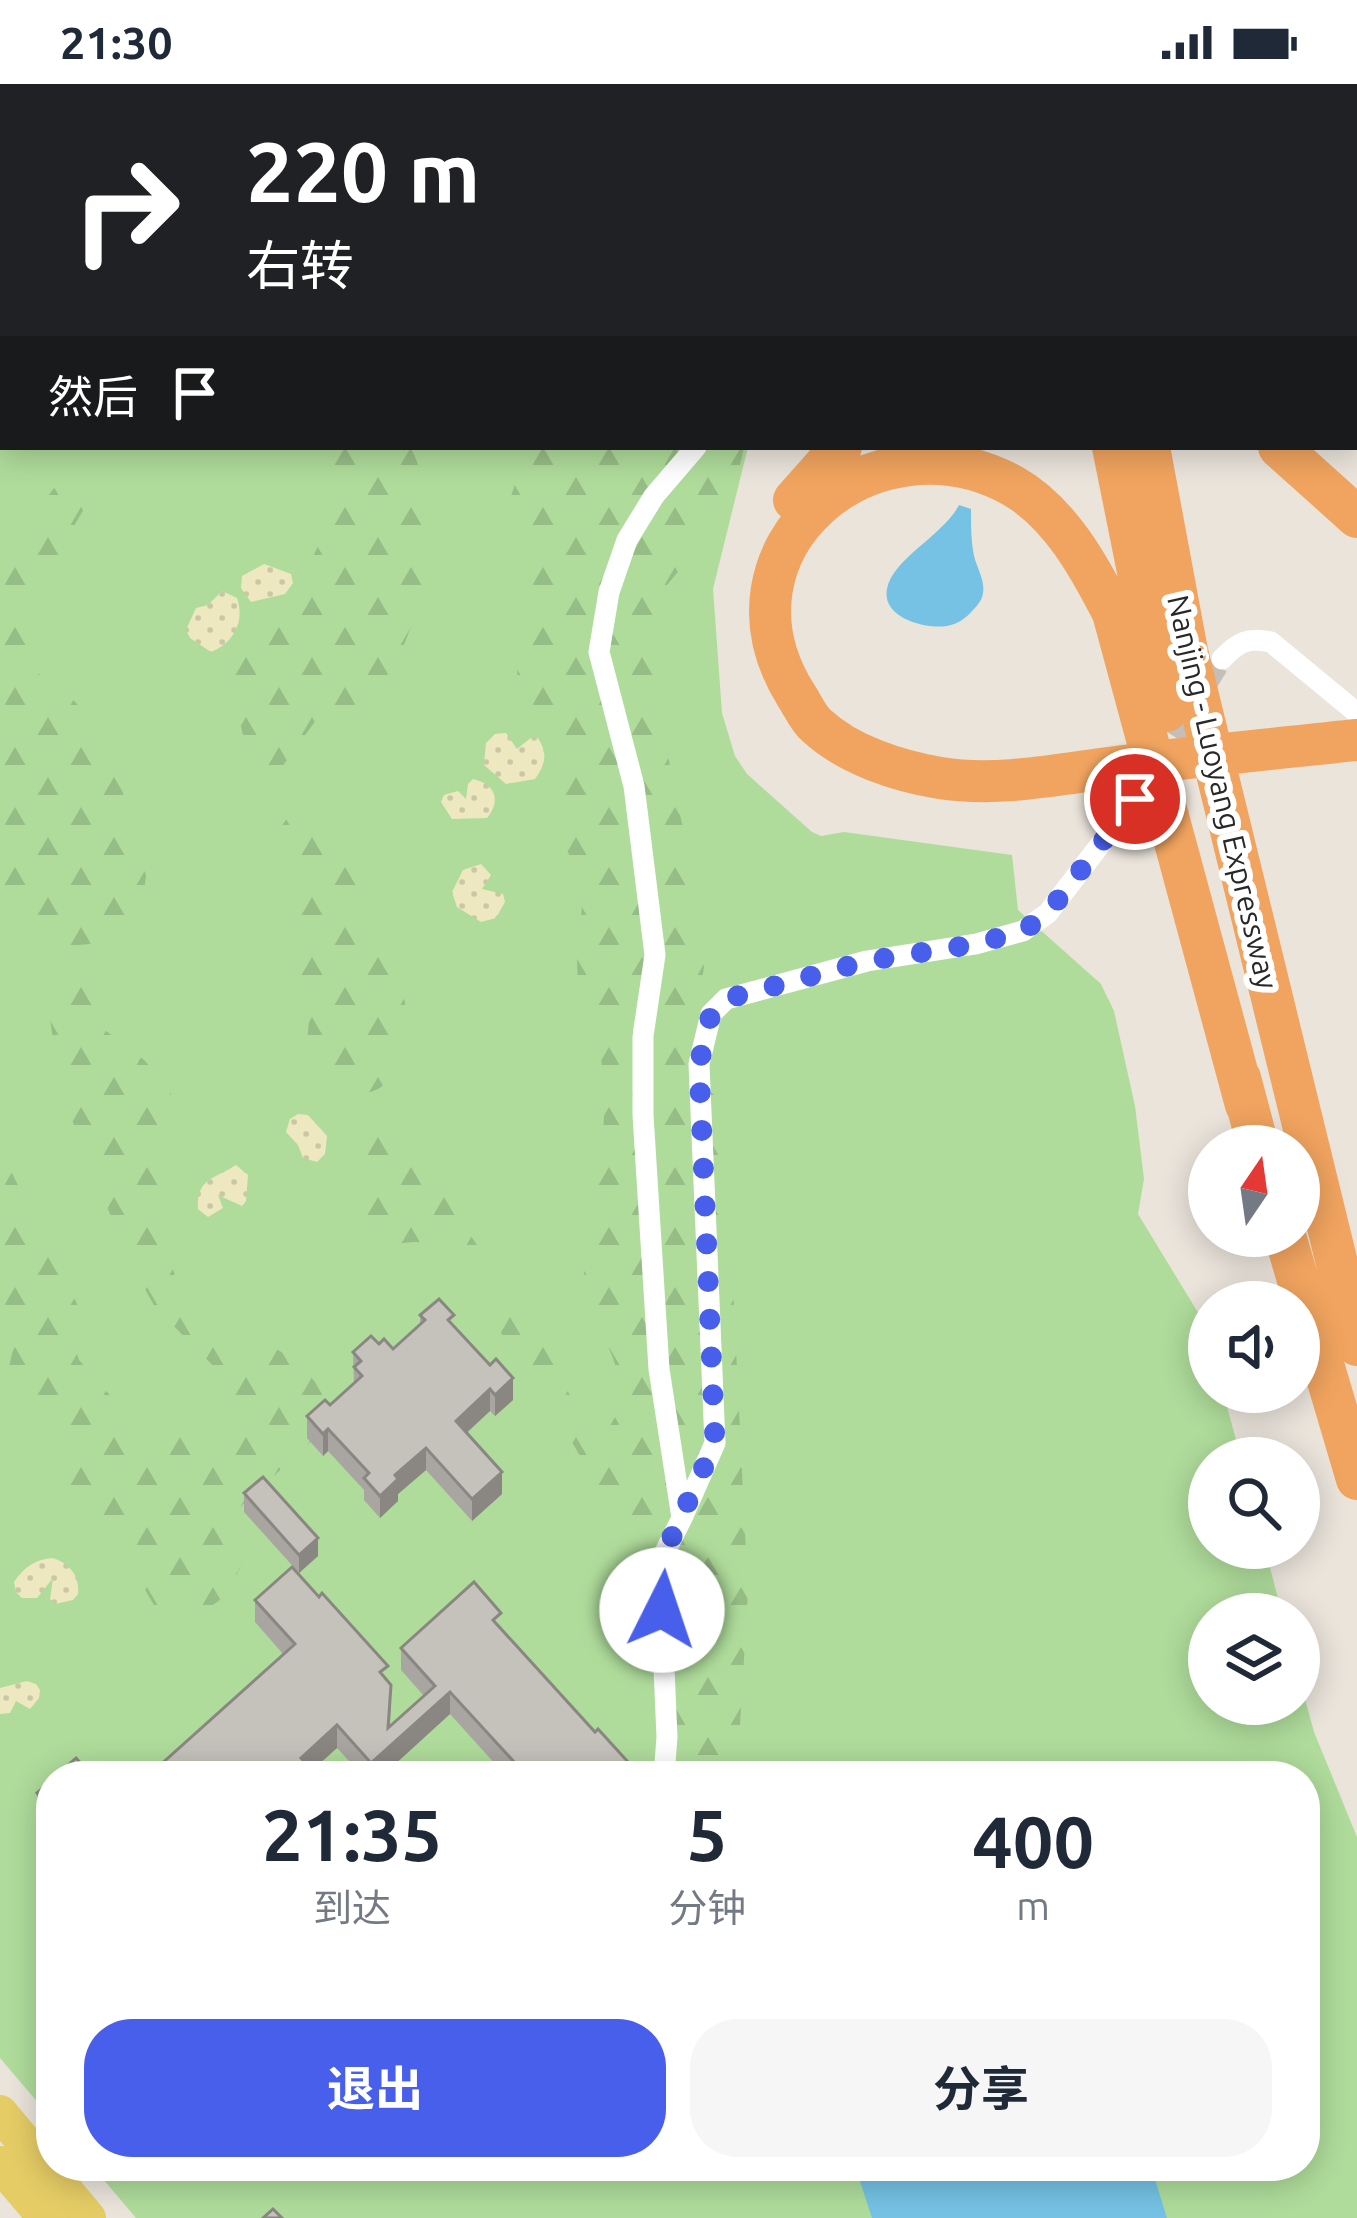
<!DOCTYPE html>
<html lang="zh">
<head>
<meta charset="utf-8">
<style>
	:root { --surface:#fff; --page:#f6f6f7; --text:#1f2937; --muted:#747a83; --accent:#475feb }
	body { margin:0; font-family:Ubuntu,"Noto Sans SC",sans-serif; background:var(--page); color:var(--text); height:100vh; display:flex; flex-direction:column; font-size:45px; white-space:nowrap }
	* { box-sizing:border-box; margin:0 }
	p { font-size:39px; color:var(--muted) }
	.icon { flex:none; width:66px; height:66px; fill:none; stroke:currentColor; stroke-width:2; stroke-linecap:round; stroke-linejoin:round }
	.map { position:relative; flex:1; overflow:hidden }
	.details { position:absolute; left:36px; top:1677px; width:1284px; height:420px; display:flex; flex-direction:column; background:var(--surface); border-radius:48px; box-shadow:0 6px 30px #0003 }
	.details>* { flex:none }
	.hud { position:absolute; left:0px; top:0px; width:1359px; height:366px; box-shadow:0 6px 30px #0003; background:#202124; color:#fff; overflow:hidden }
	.needle { width:78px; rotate:13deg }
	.fabs { position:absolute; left:1188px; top:1041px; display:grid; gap:24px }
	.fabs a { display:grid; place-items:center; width:132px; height:132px; border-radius:50%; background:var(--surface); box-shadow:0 6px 30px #0003; font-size:60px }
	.pin { position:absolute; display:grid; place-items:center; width:102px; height:102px; color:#fff; margin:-51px; border:6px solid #fff; border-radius:50%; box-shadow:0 3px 12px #0007 }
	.me { position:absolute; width:132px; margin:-66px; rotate:4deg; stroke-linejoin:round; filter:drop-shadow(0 0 9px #0008) }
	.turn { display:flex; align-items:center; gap:42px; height:252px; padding:0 48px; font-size:54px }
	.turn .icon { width:156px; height:156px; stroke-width:2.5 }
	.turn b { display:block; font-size:84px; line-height:102px }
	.then { display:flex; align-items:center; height:114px; padding:0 48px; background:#0003; gap:24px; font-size:45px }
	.eta { display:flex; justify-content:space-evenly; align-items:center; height:204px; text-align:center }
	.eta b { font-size:72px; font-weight:700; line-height:84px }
	.action { display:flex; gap:24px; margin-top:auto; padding:24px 48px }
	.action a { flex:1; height:138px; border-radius:48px; background:var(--accent); color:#fff; font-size:48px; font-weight:700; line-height:138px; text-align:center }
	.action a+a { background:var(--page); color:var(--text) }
	.status { display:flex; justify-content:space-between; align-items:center; height:84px; padding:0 60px; background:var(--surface); direction:ltr }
	.status svg { height:33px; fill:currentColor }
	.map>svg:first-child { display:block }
</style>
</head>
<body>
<div class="status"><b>21:30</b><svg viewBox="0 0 49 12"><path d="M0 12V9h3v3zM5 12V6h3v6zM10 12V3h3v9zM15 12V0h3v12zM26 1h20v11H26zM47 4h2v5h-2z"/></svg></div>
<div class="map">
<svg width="1357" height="2134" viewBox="0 0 1357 2134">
	<defs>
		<pattern id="forest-firs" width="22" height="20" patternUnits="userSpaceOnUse" patternTransform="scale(3)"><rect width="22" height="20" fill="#afdc9b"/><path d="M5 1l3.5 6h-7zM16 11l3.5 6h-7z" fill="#97bd86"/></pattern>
		<pattern id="sand-dots" width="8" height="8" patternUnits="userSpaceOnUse" patternTransform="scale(3)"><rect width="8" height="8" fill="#ede8c0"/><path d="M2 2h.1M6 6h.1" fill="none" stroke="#cbc7a5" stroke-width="1.8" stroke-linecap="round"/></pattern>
	</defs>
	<rect width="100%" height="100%" fill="#eae4db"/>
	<path fill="#afdc9b" d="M 0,0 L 869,0 L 3,3 L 3,363 L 748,363 L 713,505 L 722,629 L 735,672 L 747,690 L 812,748 L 821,752 L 844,748 L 1012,771 L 1018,826 L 1101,900 L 1114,927 L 1135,1022 L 1144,1095 L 1138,1130 L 1205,1240 L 1209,1255 L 1209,1308 L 1223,1308 L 1241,1374 L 1209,1374 L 1209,1464 L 1265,1464 L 1282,1530 L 1209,1530 L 1209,1620 L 1299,1620 L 1299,1593 L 1314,1648 L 1357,1753 L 1357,2134 L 136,2134 L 92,2082 L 1305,2082 L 1305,1692 L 51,1692 L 51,2034 L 0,1974 Z"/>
	<path fill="url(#forest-firs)" d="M 326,363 L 410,363 C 447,424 422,594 350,624 C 342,628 330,627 322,628 L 276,691 L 259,695 L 247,668 L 233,609 L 213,576 L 215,556 L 298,506 L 318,462 Z
		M 521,363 L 744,363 L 730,425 L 662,507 L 652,595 L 685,754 L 704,882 L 691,990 L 724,1020 L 748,1509 L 740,1641 L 765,1682 L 758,1692 L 672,1692 L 674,1460 L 629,1450 C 600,1410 578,1366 551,1324 C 540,1306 525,1290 513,1272 C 495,1244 492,1208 468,1182 C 444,1155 406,1151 377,1169 L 359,1152 L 370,1090 L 355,1043 L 363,1033 L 407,1044 C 441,1115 489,1176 532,1241 C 553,1273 564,1308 588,1338 L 609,1343 C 645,1294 583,1237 584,1186 C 585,1134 603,1083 604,1031 C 605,1013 604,993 601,975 C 597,951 583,929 579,905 C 569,837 605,811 553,747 C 559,714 581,675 548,649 C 537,640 526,642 515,632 L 523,481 L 513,447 L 511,412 L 520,385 Z
		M 58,399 L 95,408 C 60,460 32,521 27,584 L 60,601 L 108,655 L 146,792 L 142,821 L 121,843 L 90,860 L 66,862 L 18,842 L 0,800 L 0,484 L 11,459 Z
		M 290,730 C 311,732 324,744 345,745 C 358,771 355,801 366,828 C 376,853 395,879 402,905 C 410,933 409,983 381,1003 C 370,1011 348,1012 335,1013 L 313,980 L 307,957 L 310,927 L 295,888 L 289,843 L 298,807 L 293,774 L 281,743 Z
		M 95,890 L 102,944 L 143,975 L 169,1003 L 175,1028 L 158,1072 L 164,1113 L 162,1148 L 177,1199 L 211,1261 L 248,1277 L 275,1264 L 297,1278 L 343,1328 L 226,1436 L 253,1462 C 242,1476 238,1489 230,1504 C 215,1528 187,1531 162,1535 L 109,1444 L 75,1410 L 64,1392 L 66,1367 C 58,1357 51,1345 43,1336 C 12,1307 0,1304 16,1257 L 0,1215 L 0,1065 L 79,1224 L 73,1258 L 79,1276 L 135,1340 L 155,1353 L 202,1353 L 226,1343 L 232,1324 L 229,1298 L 155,1223 L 129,1177 L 61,1009 L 44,895 Z"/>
	<path fill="url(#sand-dots)" d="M 264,480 L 291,490 L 293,499 L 285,510 L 251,518 L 241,504 L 242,492 Z
		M 222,507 L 237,514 C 245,537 234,559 211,568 L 190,554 L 186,546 L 196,524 L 208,521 Z
		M 506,649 L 517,665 L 532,653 L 537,653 C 548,668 546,680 535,695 L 506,700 L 484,681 L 486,659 L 495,650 Z
		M 473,695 C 496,700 501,717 487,734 L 452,735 L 441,718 L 444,711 L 458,707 L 466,715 L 468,700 Z
		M 481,780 L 491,791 L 482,805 L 503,810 L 505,818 L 496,834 L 481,838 L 457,823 L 452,808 L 463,786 Z
		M 298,1030 L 308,1031 L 327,1052 L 325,1070 L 317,1078 L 303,1074 L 298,1061 L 286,1048 L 290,1035 Z
		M 236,1081 L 248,1091 L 246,1117 L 242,1122 L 218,1111 L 223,1124 L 208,1133 L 198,1125 C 196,1094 215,1095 236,1081 Z
		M 53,1474 C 70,1480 80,1492 78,1510 L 73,1516 L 55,1520 L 50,1515 L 53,1494 L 37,1514 L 22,1514 L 16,1508 L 14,1498 C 24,1483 36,1475 53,1474 Z
		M 27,1597 L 36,1600 L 40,1606 L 39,1614 L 30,1625 L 16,1617 L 10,1629 L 0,1630 L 0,1604 Z"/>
	<path fill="#75c2e4" d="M 959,421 L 971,425 C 971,441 971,457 974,472 C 977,484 985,496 983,509 C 982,516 979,519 974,525 C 969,531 960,539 951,541 C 930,547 881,535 887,505 C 893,474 943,452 959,421 Z
		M 855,2082 L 1151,2082 L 1167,2134 L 872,2134 Z"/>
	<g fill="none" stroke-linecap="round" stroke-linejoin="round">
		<path stroke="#c3beb7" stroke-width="21" stroke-dasharray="21 10" stroke-linecap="butt" d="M 1158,679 L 1222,575"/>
		<path stroke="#fff" stroke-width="21" d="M 826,3 L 827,0
			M 1222,575 C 1238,558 1248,553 1271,558 L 1357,629
			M 682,1434 L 715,1359 L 699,980 L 711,930 L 726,915 L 867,877 L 976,860 L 1023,847 L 1048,829 L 1135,715
			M 664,1692 L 667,1653 L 660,1493 L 664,1470 L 682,1434 L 659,1285 L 643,1031 L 643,952 L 655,871 L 634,702 L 599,568 L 609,508 L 627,456 L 654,412 L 696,363"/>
		<path stroke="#e5cc65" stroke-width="36" d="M 0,2029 L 88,2134
			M 0,2080 L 46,2134"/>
		<path stroke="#f1a45f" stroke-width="42" d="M 1002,0 L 1002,3
			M 1049,0 L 1049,3
			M 1106,0 L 1107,3
			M 1113,363 L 1166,627
			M 1149,363 L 1187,567 L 1357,1261
			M 1279,363 L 1357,433
			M 794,416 L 841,363
			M 1240,994 L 1258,1062
			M 1246,1021 L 1113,529 C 1089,482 1060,429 1013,402 C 872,324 705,466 796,611 C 802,620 808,634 816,641 C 848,671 898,687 940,694 C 1003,704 1069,688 1131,681 C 1206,671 1282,664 1357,656
			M 1285,1152 L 1357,1395"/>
	</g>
	<path fill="#a9a6a1" d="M 420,1231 L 454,1242 L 513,1316 L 495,1332 L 490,1327 L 467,1349 L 502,1410 L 472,1437 L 426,1386 L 398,1410 L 398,1417 L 380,1434 L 364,1416 L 364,1406 L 328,1367 L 323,1372 L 307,1354 L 307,1332 L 330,1321 L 354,1300 L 353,1268 L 379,1260 L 393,1265 L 420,1240 Z
		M 244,1409 L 318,1472 L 299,1489 L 244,1428 Z
		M 255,1516 L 388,1597 L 391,1623 L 390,1643 L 424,1612 L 401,1586 L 401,1564 L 501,1545 L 629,1692 L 506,1692 L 450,1630 L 382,1692 L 363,1692 L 337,1664 L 309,1689 L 309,1692 L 283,1570 L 255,1538 Z
		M 51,1697 L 51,1748 L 37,1732 L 37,1709 Z
		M 166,2082 L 190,2082 L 177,2094 Z"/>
	<path fill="#8a8783" d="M 513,1294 L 513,1316 L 495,1332 L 495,1311 Z
		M 490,1305 L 490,1327 L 456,1358 L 456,1337 Z
		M 328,1345 L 328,1367 L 323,1372 L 323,1350 Z
		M 426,1364 L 426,1386 L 398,1410 L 398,1417 L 380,1434 L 380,1412 L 395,1391 Z
		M 502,1388 L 502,1410 L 472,1437 L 472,1415 Z
		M 318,1454 L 318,1472 L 299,1489 L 299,1471 Z
		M 391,1601 L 388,1664 L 450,1608 L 450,1630 L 382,1692 L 371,1692 L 371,1679 L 388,1644 Z
		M 337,1641 L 337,1664 L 309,1689 L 309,1692 L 299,1692 L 301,1674 Z
		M 629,1679 L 629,1692 L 614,1692 Z
		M 177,2082 L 190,2082 L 177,2094 Z"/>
	<path fill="#c5c1bb" stroke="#8a8783" stroke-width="3" d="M 439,1215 L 454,1231 L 448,1236 L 490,1281 L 496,1275 L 513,1294 L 495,1311 L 490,1305 L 456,1337 L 502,1388 L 472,1415 L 426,1364 L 395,1391 L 398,1395 L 380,1412 L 364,1394 L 369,1389 L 328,1345 L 323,1350 L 307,1332 L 325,1316 L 330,1321 L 362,1292 L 354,1283 L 361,1277 L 353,1268 L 371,1252 L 379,1260 L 384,1255 L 393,1265 L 425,1236 L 420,1231 Z
		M 263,1393 L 318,1454 L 299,1471 L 244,1409 Z
		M 292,1483 L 319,1513 L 322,1509 L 388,1582 L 380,1588 L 391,1601 L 388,1644 L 435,1602 L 401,1564 L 474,1498 L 501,1529 L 493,1536 L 595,1648 L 598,1645 L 629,1679 L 614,1692 L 527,1692 L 450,1608 L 371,1679 L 337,1641 L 301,1674 L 309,1683 L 299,1692 L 148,1692 L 295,1560 L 255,1516 Z
		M 76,1674 L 92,1692 L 56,1692 Z
		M 51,1697 L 51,1725 L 37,1709 Z
		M 273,2125 L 282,2134 L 263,2134 Z"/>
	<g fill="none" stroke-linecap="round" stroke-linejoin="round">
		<path stroke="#475feb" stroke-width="21" stroke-dasharray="0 37.8" d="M 662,1526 L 660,1493 L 664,1470 L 715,1359 L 699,980 L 711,930 L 726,915 L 867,877 L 976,860 L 1023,847 L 1048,829 L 1135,715"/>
	</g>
	<g text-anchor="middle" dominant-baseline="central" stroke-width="12" stroke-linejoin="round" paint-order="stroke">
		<g font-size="30" fill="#282828" stroke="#fff">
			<text transform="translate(1223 708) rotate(77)">Nanjing - Luoyang Expressway</text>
		</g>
	</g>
</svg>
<div class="fabs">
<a><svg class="needle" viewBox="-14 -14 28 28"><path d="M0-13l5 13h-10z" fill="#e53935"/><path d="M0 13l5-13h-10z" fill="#747a83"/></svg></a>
<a><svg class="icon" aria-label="sound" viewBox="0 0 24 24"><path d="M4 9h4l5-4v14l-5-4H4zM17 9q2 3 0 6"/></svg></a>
<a><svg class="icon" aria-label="search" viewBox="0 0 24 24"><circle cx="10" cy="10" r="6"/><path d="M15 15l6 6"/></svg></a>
<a><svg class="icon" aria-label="layers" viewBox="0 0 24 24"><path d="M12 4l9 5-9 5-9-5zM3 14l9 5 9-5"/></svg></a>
</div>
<div class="pin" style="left:1135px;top:715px;background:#d93025"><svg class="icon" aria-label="arrive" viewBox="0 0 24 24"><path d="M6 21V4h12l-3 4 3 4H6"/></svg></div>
<svg class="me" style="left:662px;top:1526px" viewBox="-20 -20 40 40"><circle r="19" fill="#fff"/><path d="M0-13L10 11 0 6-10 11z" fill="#475feb"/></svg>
<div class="hud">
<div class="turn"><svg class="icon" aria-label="right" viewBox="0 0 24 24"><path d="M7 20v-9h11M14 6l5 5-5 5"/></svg><div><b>220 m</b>右转</div></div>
<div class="then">然后<svg class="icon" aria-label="arrive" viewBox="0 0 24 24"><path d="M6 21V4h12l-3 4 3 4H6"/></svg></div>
</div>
<section class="details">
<div class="eta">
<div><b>21:35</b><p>到达</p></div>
<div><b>5</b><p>分钟</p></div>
<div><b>400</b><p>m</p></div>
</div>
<div class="action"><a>退出</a><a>分享</a></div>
</section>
</div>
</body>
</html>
